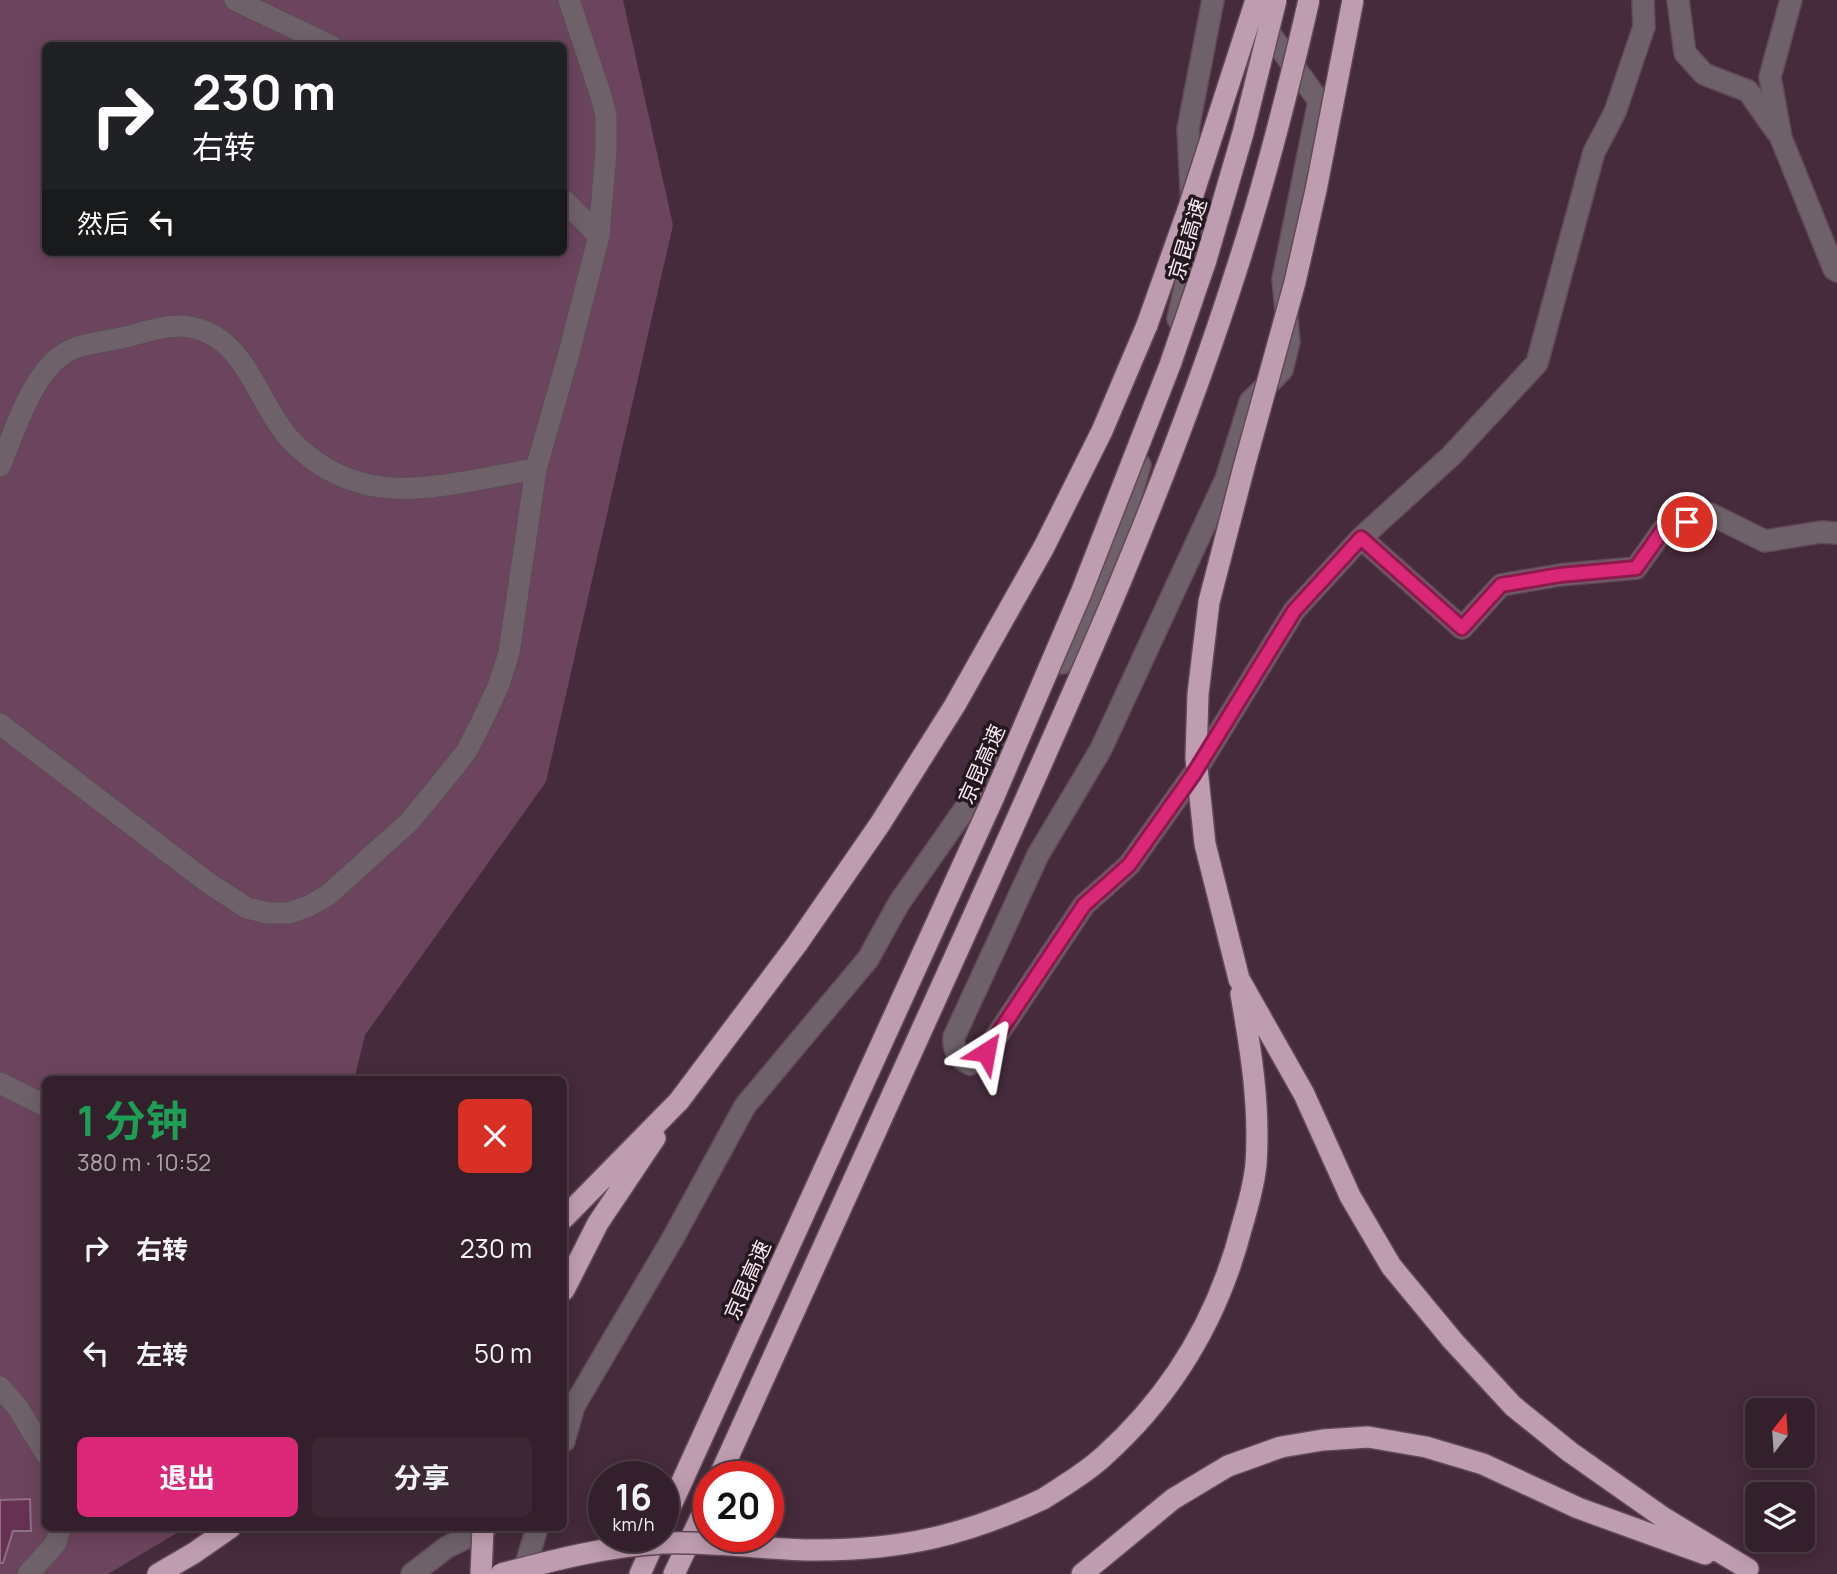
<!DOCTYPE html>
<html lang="zh">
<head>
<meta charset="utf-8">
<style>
	:root { --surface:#34202c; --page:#3c2834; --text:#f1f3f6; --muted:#a9a3a9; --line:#4e3e48; --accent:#db2777 }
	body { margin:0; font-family:Manrope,"Noto Sans SC",sans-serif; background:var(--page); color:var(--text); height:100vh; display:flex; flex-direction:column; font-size:26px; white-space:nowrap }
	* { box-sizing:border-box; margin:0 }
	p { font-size:23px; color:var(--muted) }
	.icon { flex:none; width:38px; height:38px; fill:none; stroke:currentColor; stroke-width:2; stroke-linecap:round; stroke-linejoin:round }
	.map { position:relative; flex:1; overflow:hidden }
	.details { position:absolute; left:42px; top:1076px; width:525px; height:455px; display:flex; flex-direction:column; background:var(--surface); border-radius:10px; box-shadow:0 4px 18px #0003,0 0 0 2px var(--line) }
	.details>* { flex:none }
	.hud { position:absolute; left:42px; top:42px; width:525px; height:214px; border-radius:10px; box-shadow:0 4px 18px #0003,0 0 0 2px var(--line); background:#202124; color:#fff; overflow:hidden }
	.needle { width:46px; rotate:17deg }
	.controls { position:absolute; left:1745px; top:1398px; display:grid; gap:14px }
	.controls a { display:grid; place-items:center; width:70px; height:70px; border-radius:10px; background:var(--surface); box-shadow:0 4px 18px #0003,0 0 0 2px var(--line); font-size:35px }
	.speed { position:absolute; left:588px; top:1461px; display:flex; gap:14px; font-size:35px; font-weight:700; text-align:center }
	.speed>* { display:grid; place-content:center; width:91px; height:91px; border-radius:50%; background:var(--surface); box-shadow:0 4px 18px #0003,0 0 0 2px var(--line); line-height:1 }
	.speed small { font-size:18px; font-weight:400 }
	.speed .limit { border:10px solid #d22; background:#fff; color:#111 }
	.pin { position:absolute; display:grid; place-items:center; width:60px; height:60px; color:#fff; margin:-30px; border:4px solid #fff; border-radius:50%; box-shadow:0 2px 7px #0007 }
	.me { position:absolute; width:77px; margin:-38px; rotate:34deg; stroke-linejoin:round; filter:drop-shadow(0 0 5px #0008) }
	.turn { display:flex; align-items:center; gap:24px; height:147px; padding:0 35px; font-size:32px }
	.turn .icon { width:91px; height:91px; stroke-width:2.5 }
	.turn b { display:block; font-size:49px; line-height:60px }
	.then { display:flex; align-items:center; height:66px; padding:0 35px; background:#0003; gap:14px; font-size:26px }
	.round { display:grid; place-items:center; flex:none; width:74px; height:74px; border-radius:10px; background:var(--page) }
	.summary { display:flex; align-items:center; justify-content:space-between; height:119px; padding:0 35px }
	h1 { font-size:42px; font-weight:700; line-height:52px; color:#1e9e55 }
	.button { display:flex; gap:14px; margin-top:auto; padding:14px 35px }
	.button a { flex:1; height:80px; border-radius:10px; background:var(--accent); color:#fff; font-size:28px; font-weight:700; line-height:80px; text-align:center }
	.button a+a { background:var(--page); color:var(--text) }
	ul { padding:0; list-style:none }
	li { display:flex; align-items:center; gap:21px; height:105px; padding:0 35px }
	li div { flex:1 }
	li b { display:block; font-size:26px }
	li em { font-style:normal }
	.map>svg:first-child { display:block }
</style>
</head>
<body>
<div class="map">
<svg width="1837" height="1574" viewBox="0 0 1837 1574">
	<rect width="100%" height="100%" fill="#452b3b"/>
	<path fill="#6d445d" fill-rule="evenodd" d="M 0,0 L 623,0 L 673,225 L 546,782 L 365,1035 L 354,1080 L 46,1080 L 46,1528 L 179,1528 L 177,1533 L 108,1574 L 0,1574 ZM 46,46 L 564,46 L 564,252 L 46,252 Z"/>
	<path fill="#663153" stroke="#8f7082" stroke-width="2" d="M 30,1499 L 31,1531 L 13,1531 L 3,1563 L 0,1563 L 0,1500 Z"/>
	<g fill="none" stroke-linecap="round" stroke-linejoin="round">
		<defs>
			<path id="minor" d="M 235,0 L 331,46
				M 1678,0 L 1685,53 L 1704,74 L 1748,91 L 1777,132
				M 1791,0 L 1770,77 L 1781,138 L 1834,269 L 1837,271
				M 1259,19 L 1319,101 L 1283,279 L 1289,342 L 1282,370 L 1250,402 L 1226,479 L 1101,749 L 1038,855 L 954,1037 C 953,1050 958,1058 970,1064 L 986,1052 L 1084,905 L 1129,865 L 1193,775 L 1294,611 L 1361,538 L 1462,628 L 1501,585 L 1560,575 L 1636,568 L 1663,530 L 1710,514 L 1765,541 L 1821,532 L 1837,533
				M 564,200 L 599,236
				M 1178,319 L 1194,246 L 1188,129 L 1213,0
				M 0,466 C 16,429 34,363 75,348 C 89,343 106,341 121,338 C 139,334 160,326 178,326 C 243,327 254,397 288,437 C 307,458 331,474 358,482 C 410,499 483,477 536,469
				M 1361,538 L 1452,455 L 1537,363 L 1594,152 L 1615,112 L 1644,27 L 1643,0
				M 1062,663 L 1115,548 L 1140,465
				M 0,724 L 207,882 L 247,908 L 268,913 L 289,913 L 309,906 L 328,895 L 409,822 L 438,787 L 466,752 L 481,723 L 498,687 L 509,653 L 536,469 L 569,353 L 599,236 L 606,151 L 606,116 L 602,99 L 569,0
				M 0,1083 L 46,1106
				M 0,1387 L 18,1408 L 46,1454
				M 564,1441 L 574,1406 L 673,1238 L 745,1106 L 868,959 L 899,903 L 1013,740
				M 28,1574 L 56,1543 L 60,1528
				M 412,1574 L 447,1547 L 486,1528
				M 523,1574 L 537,1528"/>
			<path id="highway" d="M 1239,979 L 1304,1094 L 1350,1196 L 1391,1266 L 1453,1341 L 1513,1406 L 1570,1452 L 1664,1518 L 1748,1569
				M 564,1218 L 679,1101 L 797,944 L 880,824 L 955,705 L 1044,547 L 1102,431 L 1147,325
				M 564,1290 L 598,1223 L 655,1138
				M 1043,1499 C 1063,1486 1086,1473 1104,1456 C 1173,1394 1219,1316 1242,1226 C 1248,1206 1254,1185 1256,1164 C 1260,1106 1251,1051 1241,994
				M 663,1522 L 674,1499
				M 158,1574 L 194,1553 L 230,1528
				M 640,1574 L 657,1536
				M 674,1574 L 709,1500
				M 1082,1574 L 1173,1499 L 1228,1466 L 1281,1447 L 1323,1440 L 1368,1437 L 1426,1447 L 1483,1464 L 1578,1508 L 1705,1554"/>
		</defs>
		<use href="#minor" stroke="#624958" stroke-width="24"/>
		<use href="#highway" stroke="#624958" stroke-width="24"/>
		<use href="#minor" stroke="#6f6169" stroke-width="21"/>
		<use href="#highway" stroke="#bf9db0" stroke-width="21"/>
		<defs>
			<path id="highway-bridge" d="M 1147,325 L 1189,207 L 1256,0
				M 1239,979 L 1205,844 L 1196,758 L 1198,694 L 1209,602 L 1244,467 L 1295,282 L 1316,190 L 1353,0
				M 719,1477 C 802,1295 884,1112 967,930 C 1064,714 1164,497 1236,271 C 1265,182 1288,91 1309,0
				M 674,1499 L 992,801 L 1081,593 L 1170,365 L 1206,260 L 1243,133 L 1276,0
				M 481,1574 L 483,1528
				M 501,1574 C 554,1560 608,1546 663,1543 C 714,1541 766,1550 817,1550 C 902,1550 966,1535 1043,1499"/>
		</defs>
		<use href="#highway-bridge" stroke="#624958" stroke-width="24" stroke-linecap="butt"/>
		<use href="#highway-bridge" stroke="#bf9db0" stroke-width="21"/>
	</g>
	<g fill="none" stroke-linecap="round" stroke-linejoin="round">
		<defs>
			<path id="route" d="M 986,1052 L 1084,905 L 1129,865 L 1193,775 L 1294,611 L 1361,538 L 1462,628 L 1501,585 L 1560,575 L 1636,568 L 1663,530 L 1687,522"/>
		</defs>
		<use href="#route" stroke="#8e194d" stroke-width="18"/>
		<use href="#route" stroke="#db2777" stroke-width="12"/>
	</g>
	<g text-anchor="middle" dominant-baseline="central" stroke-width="7" stroke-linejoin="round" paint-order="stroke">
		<g font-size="21" fill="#fbe9f2" stroke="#24181f">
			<text transform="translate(1187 239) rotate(-73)">京昆高速</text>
			<text transform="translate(981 764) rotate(-66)">京昆高速</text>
			<text transform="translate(747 1280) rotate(-66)">京昆高速</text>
		</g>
	</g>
</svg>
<div class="controls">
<a><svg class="needle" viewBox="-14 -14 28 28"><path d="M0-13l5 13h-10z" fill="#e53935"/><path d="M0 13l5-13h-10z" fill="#a9a3a9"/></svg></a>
<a><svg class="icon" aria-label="layers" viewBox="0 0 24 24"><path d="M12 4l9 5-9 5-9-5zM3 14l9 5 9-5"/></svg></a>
</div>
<div class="speed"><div>16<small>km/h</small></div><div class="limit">20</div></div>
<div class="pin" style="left:1687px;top:522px;background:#d93025"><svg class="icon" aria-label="arrive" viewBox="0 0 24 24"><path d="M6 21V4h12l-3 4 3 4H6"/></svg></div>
<svg class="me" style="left:986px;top:1052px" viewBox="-20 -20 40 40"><path d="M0-17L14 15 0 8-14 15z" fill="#db2777" stroke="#fff" stroke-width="4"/></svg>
<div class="hud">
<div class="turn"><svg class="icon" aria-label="right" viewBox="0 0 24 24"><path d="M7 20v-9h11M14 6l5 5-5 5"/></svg><div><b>230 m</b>右转</div></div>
<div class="then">然后<svg class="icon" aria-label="left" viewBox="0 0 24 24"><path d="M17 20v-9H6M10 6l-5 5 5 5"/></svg></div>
</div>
<section class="details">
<div class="summary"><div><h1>1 分钟</h1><p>380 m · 10:52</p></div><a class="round" style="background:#d93025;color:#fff"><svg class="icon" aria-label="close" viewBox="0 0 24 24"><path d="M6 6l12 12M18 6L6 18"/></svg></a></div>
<ul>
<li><svg class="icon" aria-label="right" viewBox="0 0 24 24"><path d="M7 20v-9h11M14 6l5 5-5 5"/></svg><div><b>右转</b></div><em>230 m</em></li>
<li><svg class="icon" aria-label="left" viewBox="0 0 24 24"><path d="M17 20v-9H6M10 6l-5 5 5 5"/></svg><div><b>左转</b></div><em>50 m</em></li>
</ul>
<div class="button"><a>退出</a><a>分享</a></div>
</section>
</div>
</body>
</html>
